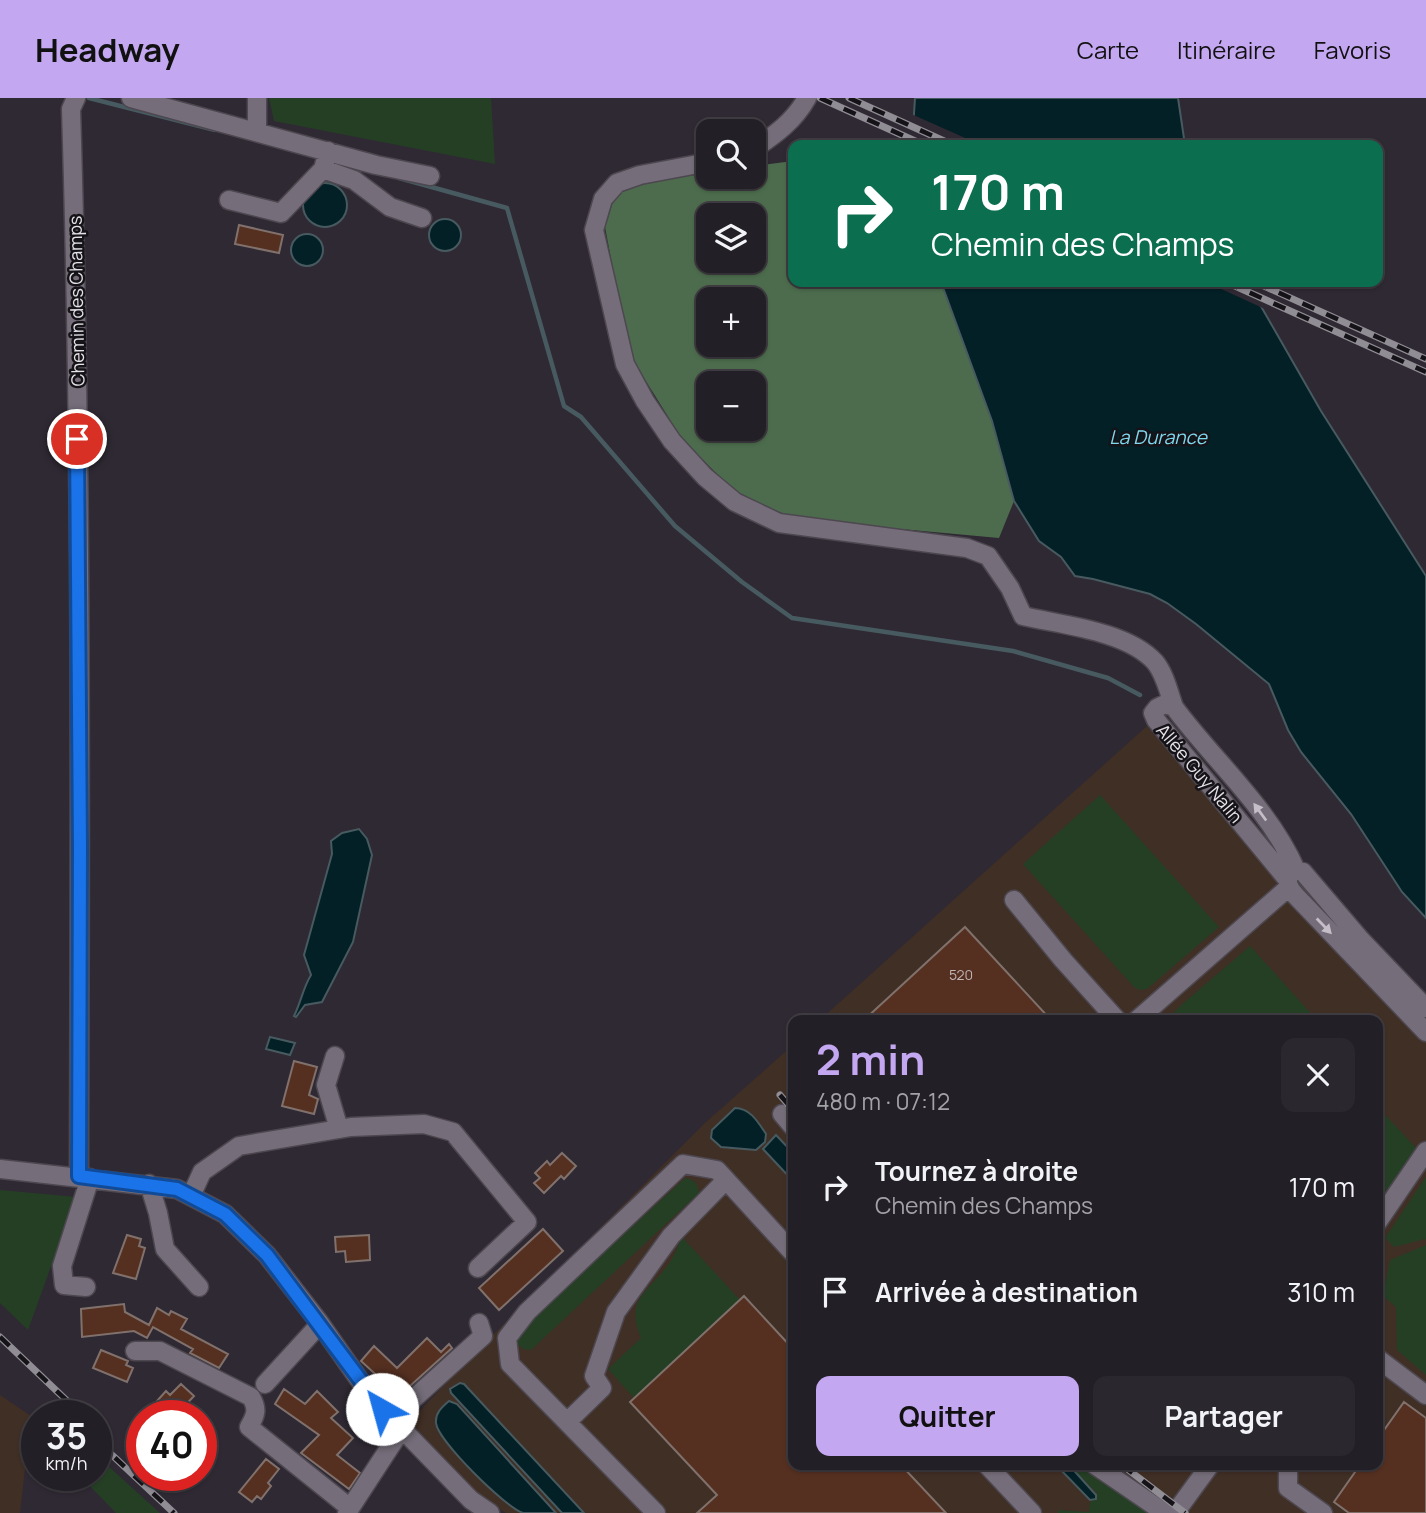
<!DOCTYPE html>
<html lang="fr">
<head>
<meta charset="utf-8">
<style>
	:root { --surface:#231f26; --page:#2b272e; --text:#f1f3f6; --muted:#a3a2a7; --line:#403d43; --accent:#c4a7f1 }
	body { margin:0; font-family:Manrope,sans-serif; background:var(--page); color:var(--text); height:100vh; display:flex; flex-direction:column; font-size:26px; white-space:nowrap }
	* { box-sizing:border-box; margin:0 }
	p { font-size:23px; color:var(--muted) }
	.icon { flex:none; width:38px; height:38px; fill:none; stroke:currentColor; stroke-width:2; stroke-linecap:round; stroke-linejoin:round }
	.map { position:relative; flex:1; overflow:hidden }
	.drawer { position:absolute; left:788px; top:917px; width:595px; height:455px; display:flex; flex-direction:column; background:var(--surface); border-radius:14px; box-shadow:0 2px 5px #0004,0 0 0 2px var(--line) }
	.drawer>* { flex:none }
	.banner { position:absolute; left:788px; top:42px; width:595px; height:147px; border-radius:14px; box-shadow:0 2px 5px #0004,0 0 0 2px var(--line); background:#0b6e4f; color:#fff; overflow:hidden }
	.buttons { position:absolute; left:696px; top:21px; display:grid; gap:14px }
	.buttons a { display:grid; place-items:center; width:70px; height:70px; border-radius:14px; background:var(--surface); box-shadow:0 2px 5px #0004,0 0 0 2px var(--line); font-size:35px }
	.speed { position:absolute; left:21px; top:1302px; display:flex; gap:14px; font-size:35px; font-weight:700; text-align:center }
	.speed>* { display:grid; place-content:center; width:91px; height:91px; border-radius:50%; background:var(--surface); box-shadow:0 2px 5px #0004,0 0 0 2px var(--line); line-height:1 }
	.speed small { font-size:18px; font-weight:400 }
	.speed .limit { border:10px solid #d22; background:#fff; color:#111 }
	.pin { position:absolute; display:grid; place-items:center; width:60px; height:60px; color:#fff; margin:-30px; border:4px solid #fff; border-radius:50%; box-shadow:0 2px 7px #0007 }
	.me { position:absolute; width:77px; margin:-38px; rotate:322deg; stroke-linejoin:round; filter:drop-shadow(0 0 5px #0008) }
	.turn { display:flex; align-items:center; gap:24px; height:147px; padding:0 28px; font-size:32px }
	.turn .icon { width:91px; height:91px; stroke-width:2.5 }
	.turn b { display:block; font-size:49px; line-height:60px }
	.round { display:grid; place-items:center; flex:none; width:74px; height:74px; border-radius:14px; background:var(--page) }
	.headline { display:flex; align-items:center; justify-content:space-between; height:119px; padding:0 28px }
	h1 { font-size:42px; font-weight:700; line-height:52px; color:var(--accent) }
	.cta { display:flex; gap:14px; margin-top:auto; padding:14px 28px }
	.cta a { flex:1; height:80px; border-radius:14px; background:var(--accent); color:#111; font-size:28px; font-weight:700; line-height:80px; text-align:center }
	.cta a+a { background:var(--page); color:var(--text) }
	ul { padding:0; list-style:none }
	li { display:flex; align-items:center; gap:21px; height:105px; padding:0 28px }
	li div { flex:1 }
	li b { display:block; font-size:26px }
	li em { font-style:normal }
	header { display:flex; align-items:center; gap:42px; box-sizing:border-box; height:98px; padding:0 35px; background:var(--accent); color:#111 }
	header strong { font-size:33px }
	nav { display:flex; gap:38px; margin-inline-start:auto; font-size:24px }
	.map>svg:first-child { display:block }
</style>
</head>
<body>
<header>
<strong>Headway</strong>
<nav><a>Carte</a><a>Itinéraire</a><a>Favoris</a></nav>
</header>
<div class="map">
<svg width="1426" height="1415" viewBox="0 0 1426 1415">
	<rect width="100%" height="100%" fill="#2f2933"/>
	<path fill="#402f25" d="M 1147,628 L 1355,873 L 1426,936 L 1426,1415 L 506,1415 L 480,1400 L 409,1324 L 471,1259 L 706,1024 L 793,947 L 793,1367 L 1377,1367 L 1377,922 L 820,922 Z
		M 0,1297 L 31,1318 L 20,1415 L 0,1415 Z"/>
	<path fill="#253f25" d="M 269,0 L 491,0 L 495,66 L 274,23 Z
		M 1100,697 L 1219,829 L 1147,891 L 1139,892 L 1134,889 L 1023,766 Z
		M 1250,848 L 1316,921 L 1314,922 L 1167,922 L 1180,908 Z
		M 1377,1008 L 1417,1051 L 1377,1108 Z
		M 1426,1079 L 1426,1143 L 1425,1141 L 1394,1149 L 1385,1140 Z
		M 685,1080 C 695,1082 698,1085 699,1095 L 531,1252 L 523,1251 L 517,1245 L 517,1238 L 522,1230 Z
		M 0,1092 L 76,1099 L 28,1232 L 0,1205 Z
		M 682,1139 L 740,1202 L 634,1300 L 608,1271 L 641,1240 C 624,1199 650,1194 670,1164 C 675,1157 678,1147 682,1139 Z
		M 1426,1147 L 1426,1277 L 1397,1252 L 1396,1209 L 1383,1198 L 1390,1162 Z
		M 107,1367 L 160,1415 L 116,1415 L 86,1384 L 90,1377 L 96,1377 L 96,1371 Z
		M 1069,1367 L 1081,1367 L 1103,1385 L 1150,1415 L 1058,1415 L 1058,1412 L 1089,1414 L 1090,1404 L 1097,1400 L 1097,1395 Z"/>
	<path fill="#4d6c4d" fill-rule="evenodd" d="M 793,63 L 793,184 L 941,184 L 992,323 L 1014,403 L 999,440 L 802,422 L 742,401 L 682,341 L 629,256 L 605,129 L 615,97 L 639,85 L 709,75 L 709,79 L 754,79 L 754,68 ZM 709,117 L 754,117 L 754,163 L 709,163 ZM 709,201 L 754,201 L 754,247 L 709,247 ZM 709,285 L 754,285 L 754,331 L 709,331 Z"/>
	<path fill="#032026" stroke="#475a60" stroke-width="2" d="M 915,0 L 1178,0 L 1185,47 L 912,47 Z
		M303 107a22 22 0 1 1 44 0a22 22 0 1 1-44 0Z
		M429 137a16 16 0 1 1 32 0a16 16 0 1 1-32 0Z
		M291 152a16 16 0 1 1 32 0a16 16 0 1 1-32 0Z
		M 941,184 L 1247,184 L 1321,313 L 1426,478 L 1426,820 L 1402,794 L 1351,716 L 1301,654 L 1288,632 L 1269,586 L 1196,526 L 1167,505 L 1150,496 L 1093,481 L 1075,478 L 1061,459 L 1039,443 L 1014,403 L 992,323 Z
		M 359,731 L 367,741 L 372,757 L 353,844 L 322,904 L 305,907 L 296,919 L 294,918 C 301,904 303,890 311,877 L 304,857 L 332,756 L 331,743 L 342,735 Z
		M 270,939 L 295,945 L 290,957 L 266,951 Z
		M 735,1010 C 750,1010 758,1024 766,1036 L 765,1044 L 756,1052 L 721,1049 L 711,1040 L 712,1032 Z
		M 776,1037 L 793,1055 L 793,1083 L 763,1051 Z
		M 460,1285 L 464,1286 L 584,1415 L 562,1415 L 451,1295 L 450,1291 Z
		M 449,1303 L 457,1306 L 556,1415 C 547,1415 532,1415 523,1415 C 505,1409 438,1343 436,1325 C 435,1315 442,1309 449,1303 Z
		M 1056,1367 L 1069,1367 L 1096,1397 L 1096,1401 L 1090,1402 Z"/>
	<path fill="#2f2933" d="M 909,15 L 981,47 L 908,47 Z
		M 1206,184 L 1251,184 L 1267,212 Z"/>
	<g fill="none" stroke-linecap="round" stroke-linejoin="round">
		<path stroke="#475a60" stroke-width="4.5" d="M 89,0 L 215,32
			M 399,80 L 507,110 L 564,308 L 581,319 L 675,428 L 742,484 L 792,520 L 1013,553 L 1108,580 L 1140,597"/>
	</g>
	<path fill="#553021" stroke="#80716c" stroke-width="2" d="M 239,127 L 283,137 L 279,155 L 235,146 Z
		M 965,829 L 1051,922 L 864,922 Z
		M 294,963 L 317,969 L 309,997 L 318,1001 L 314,1016 L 282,1008 Z
		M 562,1055 L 576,1068 L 564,1081 L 561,1078 L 544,1095 L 534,1085 L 540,1080 L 535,1075 L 547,1063 L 550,1067 Z
		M 543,1131 L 563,1153 L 499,1212 L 479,1190 Z
		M 127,1137 L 141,1141 L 139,1148 L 145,1150 L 136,1181 L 113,1175 Z
		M 369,1137 L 370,1162 L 346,1164 L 345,1153 L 336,1154 L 335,1139 Z
		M 744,1198 L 793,1251 L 793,1367 L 901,1367 L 946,1415 L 697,1415 L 717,1397 L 630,1304 Z
		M 124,1206 L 125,1214 L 149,1227 L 157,1210 L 169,1217 L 171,1213 L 187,1221 L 181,1231 L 228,1256 L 219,1270 L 190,1255 L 193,1251 L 153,1229 L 147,1240 L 134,1233 L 82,1239 L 81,1211 Z
		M 427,1240 L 441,1254 L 449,1246 L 452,1250 L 399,1298 L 361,1263 L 374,1248 L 397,1270 Z
		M 101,1252 L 128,1263 L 126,1267 L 133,1270 L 127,1284 L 93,1270 Z
		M 181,1286 L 194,1298 L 180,1313 L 177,1311 L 171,1318 L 152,1318 L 161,1307 L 157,1303 L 166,1293 L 170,1297 Z
		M 284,1291 L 305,1306 L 317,1293 L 338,1314 L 331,1320 L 353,1340 L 337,1357 L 360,1375 L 349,1391 L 301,1355 L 319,1337 L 275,1306 Z
		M 1404,1304 L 1426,1320 L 1426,1415 L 1349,1415 L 1334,1404 L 1360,1367 L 1377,1367 L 1377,1342 Z
		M 266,1361 L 279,1371 L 268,1385 L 271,1388 L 261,1401 L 257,1398 L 252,1404 L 239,1394 Z"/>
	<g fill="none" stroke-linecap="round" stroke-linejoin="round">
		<defs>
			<path id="minor" d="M 76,0 L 71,11 C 82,366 80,723 79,1078
				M 131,0 L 376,67 L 430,78
				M 257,0 L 257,33
				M 754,51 C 776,36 794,23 807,0
				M 709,64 L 640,77 L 617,85 L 603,101 L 594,132 L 625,266 L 645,303 L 672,343 L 705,379 L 735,404 L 779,425 L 967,450 L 988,458 L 1010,490 L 1023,518 C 1062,527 1127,533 1155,564 C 1165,576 1169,595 1174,609
				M 323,71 L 354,82 L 390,109 L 422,120
				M 229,102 L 281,115 L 323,71 L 328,53
				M 1287,781 L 1156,622 L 1153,615 L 1157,610 L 1165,606 L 1174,609 C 1214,663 1269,710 1296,772
				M 1014,802 L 1063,862 L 1117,922
				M 1426,910 L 1361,842 L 1303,774 L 1296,772 L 1290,774 C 1286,784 1288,789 1295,797 L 1426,934
				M 1137,922 L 1289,789
				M 335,958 L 326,987 L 339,1031
				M 782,1016 L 793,1029
				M 0,1071 L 177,1091 L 225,1116 L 267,1157 L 319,1224 L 372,1300 L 471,1402 L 490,1415
				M 149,1086 L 158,1115 L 165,1151 L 199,1189
				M 191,1098 L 202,1074 L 239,1048 L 351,1029 L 424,1026 L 453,1034 L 527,1124 L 478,1170
				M 1377,1125 L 1426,1053
				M 86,1189 L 64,1187 L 62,1168 L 90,1080
				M 135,1253 L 160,1253 L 251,1299 C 258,1311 256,1317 249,1329 L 350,1410
				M 1377,1260 L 1426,1297
				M 265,1286 L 320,1226
				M 391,1321 L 483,1238 L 479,1225
				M 567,1324 L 602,1290 L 594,1278 L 616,1214 L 671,1138 L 726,1082
				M 987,1367 L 1032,1415
				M 1095,1367 L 1165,1415
				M 1288,1367 L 1288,1390 L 1323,1415
				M 347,1415 L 401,1332
				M 656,1415 L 510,1266 L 507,1240 L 527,1214 L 683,1066 L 717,1072 L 793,1155
				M 1175,1415 L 1210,1367"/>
		</defs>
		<use href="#minor" stroke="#4d4750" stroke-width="21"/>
		<use href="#minor" stroke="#756e7a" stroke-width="18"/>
		<defs>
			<path id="rail" d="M 820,0 L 924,47
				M 849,0 L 953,47
				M 1226,184 L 1426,274
				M 1255,184 L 1426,261
				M 780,997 L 793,1012
				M 0,1239 L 83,1318
				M 96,1342 L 174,1415
				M 1122,1367 L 1185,1415"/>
		</defs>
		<use href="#rail" stroke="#918d95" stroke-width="7"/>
		<use href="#rail" stroke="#151317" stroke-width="4.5" stroke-dasharray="13" stroke-linecap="butt"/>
	</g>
	<defs><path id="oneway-solid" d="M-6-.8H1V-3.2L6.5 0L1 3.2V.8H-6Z" transform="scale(1.75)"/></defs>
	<g fill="#c3bec7">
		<use href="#oneway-solid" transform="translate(1260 714) rotate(-126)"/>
		<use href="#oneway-solid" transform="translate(1324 828) rotate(46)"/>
	</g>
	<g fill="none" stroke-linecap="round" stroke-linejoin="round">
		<defs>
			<path id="route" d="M 77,341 L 80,750 L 79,1078 L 177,1091 L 225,1116 L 267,1157 L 382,1311"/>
		</defs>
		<use href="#route" stroke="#114b97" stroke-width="18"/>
		<use href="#route" stroke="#1a73e8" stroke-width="12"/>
	</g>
	<g text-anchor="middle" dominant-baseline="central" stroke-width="5" stroke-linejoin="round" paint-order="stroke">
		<g font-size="14" fill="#c1b5b6">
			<text x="961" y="876">520</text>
		</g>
		<g font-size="18" fill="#e5e1e8" stroke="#151317">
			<text transform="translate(76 203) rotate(-91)">Chemin des Champs</text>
			<text transform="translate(1200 675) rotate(50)">Allée Guy Nalin</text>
		</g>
		<g font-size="19" font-style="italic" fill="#7ed7ec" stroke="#151317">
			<text x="1158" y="339">La Durance</text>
		</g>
	</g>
</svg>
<div class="buttons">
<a><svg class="icon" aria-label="search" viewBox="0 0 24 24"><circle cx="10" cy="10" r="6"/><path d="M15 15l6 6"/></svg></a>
<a><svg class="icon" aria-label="layers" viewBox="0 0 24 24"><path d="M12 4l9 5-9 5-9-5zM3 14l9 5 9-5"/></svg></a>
<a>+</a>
<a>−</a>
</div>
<div class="speed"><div>35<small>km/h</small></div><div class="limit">40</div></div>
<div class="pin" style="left:77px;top:341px;background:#d93025"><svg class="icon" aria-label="arrive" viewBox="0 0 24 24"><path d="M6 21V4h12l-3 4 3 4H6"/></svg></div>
<svg class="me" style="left:382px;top:1311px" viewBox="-20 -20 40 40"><circle r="19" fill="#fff"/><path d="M0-13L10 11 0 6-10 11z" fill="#1a73e8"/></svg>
<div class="banner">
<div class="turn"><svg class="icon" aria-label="right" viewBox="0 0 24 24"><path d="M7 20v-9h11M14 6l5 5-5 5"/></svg><div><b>170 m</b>Chemin des Champs</div></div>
</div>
<section class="drawer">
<div class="headline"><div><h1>2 min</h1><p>480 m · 07:12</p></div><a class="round"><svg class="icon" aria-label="close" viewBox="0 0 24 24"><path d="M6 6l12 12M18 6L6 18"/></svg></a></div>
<ul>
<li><svg class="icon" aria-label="right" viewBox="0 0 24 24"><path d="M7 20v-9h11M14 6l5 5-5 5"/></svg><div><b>Tournez à droite</b><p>Chemin des Champs</p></div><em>170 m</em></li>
<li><svg class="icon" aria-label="arrive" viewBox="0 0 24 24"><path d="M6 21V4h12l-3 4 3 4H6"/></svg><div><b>Arrivée à destination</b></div><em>310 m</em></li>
</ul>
<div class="cta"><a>Quitter</a><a>Partager</a></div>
</section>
</div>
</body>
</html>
